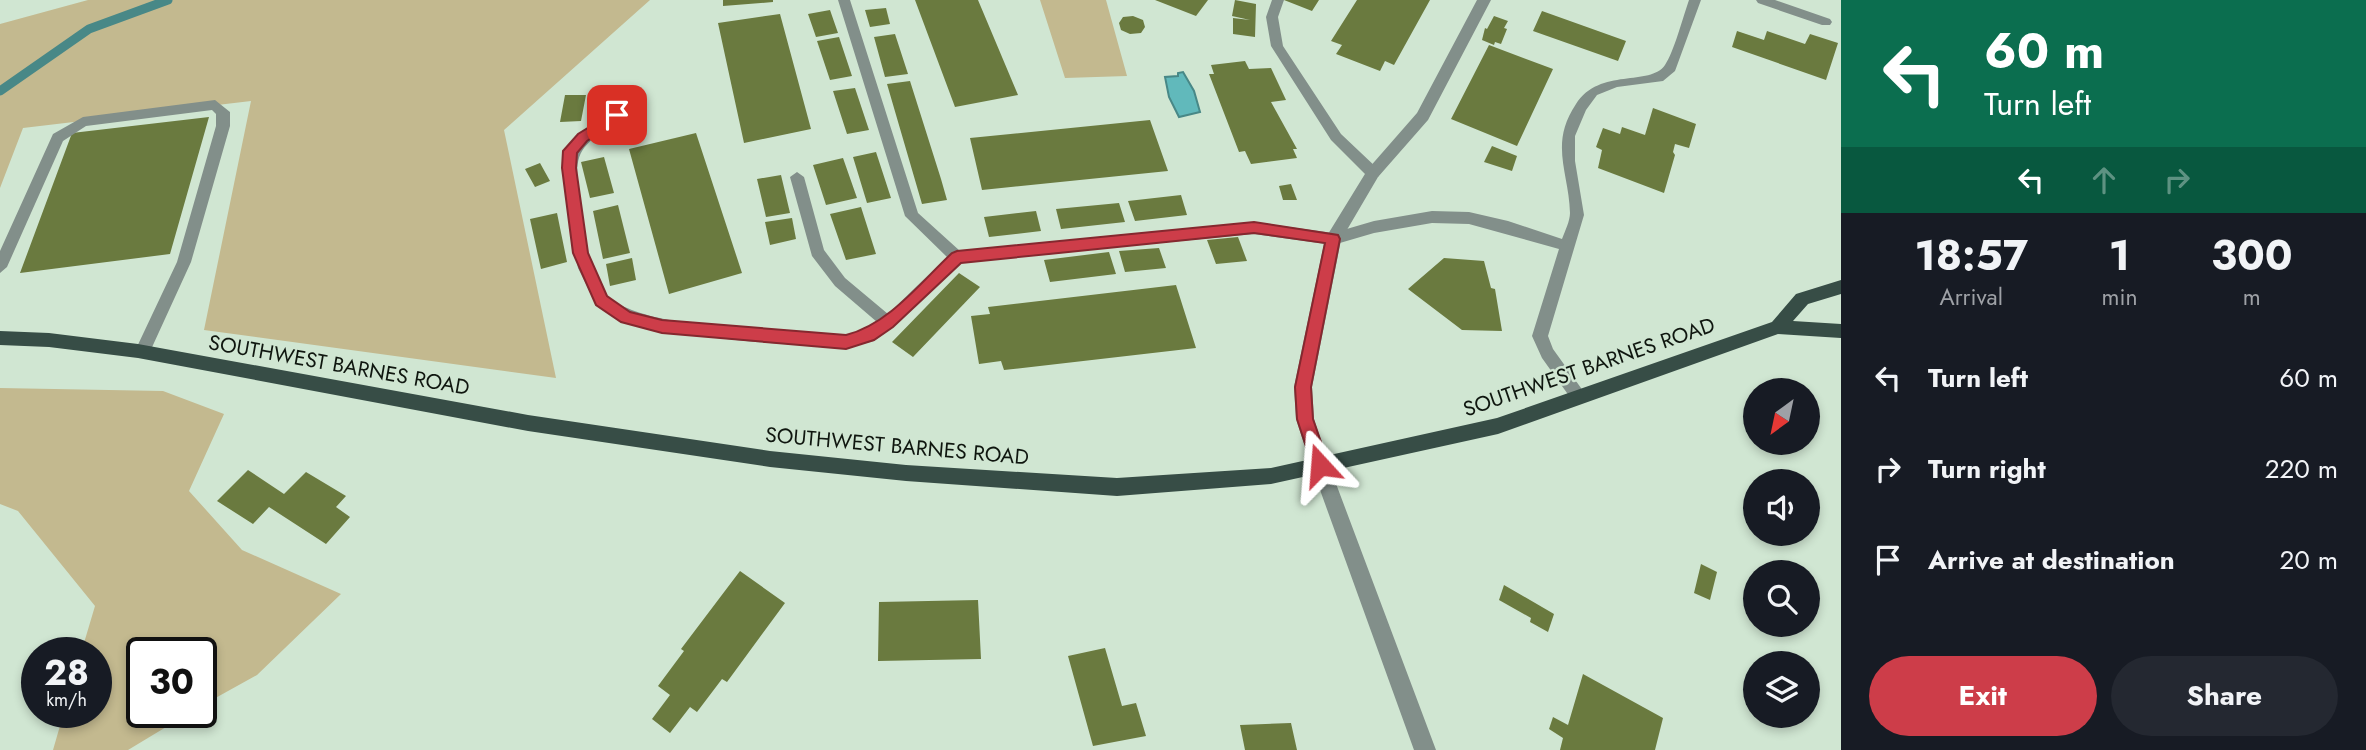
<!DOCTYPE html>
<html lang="en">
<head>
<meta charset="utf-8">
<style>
	:root { --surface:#171b24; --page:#242831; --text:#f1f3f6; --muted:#9ea1a6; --accent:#cd3d49 }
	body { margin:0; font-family:Jost,sans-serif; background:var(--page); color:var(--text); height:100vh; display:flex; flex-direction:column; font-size:26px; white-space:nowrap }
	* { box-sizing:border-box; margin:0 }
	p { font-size:23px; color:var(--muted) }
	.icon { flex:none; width:38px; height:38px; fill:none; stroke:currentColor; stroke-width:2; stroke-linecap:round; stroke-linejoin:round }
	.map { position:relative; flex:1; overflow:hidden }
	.panel { display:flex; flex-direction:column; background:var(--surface); width:525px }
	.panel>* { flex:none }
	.top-card { background:#0b6e4f; color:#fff; overflow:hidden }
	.needle { width:46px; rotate:213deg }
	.fabs { position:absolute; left:1743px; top:378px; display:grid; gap:14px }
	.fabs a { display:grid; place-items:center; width:77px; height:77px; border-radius:50%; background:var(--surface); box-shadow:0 4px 10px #0003; font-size:35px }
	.speed { position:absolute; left:21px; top:637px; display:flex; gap:14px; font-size:35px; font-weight:700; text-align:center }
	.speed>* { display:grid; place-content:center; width:91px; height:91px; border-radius:50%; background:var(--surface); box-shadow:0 4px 10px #0003; line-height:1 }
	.speed small { font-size:18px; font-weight:400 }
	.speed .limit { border:4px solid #111; border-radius:10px; background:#fff; color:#111 }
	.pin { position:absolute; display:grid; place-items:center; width:60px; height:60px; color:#fff; margin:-30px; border-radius:14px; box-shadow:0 4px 10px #0006 }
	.me { position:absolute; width:77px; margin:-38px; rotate:341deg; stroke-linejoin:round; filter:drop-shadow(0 0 5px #0008) }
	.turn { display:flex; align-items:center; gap:24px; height:147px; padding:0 28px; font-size:32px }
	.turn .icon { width:91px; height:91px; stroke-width:2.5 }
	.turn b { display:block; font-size:49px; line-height:60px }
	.lanes { display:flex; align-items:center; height:66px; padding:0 28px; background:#0003; justify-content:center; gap:35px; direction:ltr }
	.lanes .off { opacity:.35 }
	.eta { display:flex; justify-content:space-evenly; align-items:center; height:119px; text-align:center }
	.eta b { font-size:42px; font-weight:700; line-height:49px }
	.action { display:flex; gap:14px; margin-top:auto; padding:14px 28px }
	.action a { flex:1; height:80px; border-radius:42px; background:var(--accent); color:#fff; font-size:28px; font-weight:700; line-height:80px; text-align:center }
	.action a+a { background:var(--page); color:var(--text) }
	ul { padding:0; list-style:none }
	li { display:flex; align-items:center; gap:21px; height:91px; padding:0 28px }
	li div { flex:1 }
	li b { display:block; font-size:26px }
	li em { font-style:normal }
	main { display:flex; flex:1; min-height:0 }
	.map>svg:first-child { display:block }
</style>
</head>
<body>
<main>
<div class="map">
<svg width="1841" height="750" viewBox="0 0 1841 750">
	<rect width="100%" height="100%" fill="#d0e6d2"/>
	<path fill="#c3b98f" d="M 88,0 L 650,0 L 504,130 L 556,378 L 204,330 L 251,101 L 23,128 L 0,188 L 0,24 Z
		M 1040,0 L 1106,0 L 1127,76 L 1065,78 Z
		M 0,388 L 163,391 L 224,414 L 189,491 L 242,550 L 341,594 L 257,675 L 201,706 L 201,653 L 142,653 L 142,712 L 191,712 L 128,750 L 53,750 L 64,712 L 96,712 L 96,653 L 81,653 L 95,606 L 18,511 L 0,504 Z"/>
	<path fill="#61b9bb" stroke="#488887" stroke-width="2" d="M 1183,72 L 1194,91 L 1200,112 L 1179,117 L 1169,97 L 1165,77 L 1178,76 L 1178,73 Z"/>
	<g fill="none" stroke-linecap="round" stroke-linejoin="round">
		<path stroke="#488887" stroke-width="9" d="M 0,91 L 89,29 L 168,0"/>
	</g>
	<path fill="#6a7a3f" d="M 723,0 L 773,0 L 773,2 L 723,6 Z
		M 915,0 L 978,0 L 1018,95 L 955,107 Z
		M 1155,0 L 1208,0 L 1196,16 Z
		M 1235,0 L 1256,4 L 1255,37 L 1233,34 L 1233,18 L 1250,20 L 1232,16 Z
		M 1284,0 L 1319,0 L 1312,11 Z
		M 1357,0 L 1430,0 L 1394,65 L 1385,61 L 1380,71 L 1336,54 L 1342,45 L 1331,41 Z
		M 886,8 L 890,24 L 870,27 L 865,10 Z
		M 830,10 L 838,33 L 816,37 L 808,14 Z
		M 1542,11 L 1626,41 L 1618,61 L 1533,31 Z
		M 780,14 L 811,129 L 744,143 L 718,23 Z
		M 1133,16 L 1143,20 L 1145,27 L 1141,33 L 1130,34 L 1121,30 L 1119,23 L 1123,17 Z
		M 1494,16 L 1508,21 L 1504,28 L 1507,29 L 1501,44 L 1495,42 L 1494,45 L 1482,40 L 1485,28 L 1487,29 Z
		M 1737,31 L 1764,40 L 1767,31 L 1805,44 L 1810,34 L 1838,43 L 1826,80 L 1732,47 Z
		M 895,34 L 908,74 L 885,77 L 874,37 Z
		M 839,37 L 852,76 L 830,80 L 817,41 Z
		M 1489,45 L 1553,69 L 1517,146 L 1451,119 Z
		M 1245,61 L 1249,69 L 1271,68 L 1286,100 L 1271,102 L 1297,149 L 1293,149 L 1297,158 L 1251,164 L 1245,151 L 1239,152 L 1209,74 L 1214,74 L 1211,65 Z
		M 910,81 L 941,179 L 947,200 L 922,204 L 887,84 Z
		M 855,88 L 869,130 L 847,134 L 833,91 Z
		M 565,95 L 586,95 L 581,121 L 560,122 Z
		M 1653,108 L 1696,124 L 1689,148 L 1675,144 L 1673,152 L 1675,155 L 1664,193 L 1598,168 L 1602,150 L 1596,147 L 1603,128 L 1620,134 L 1622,127 L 1645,135 Z
		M 209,117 L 170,254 L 20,273 L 72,133 Z
		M 1150,120 L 1168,171 L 982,190 L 970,138 Z
		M 696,133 L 742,273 L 669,294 L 629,149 Z
		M 1492,146 L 1517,156 L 1512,171 L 1484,162 Z
		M 876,152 L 891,198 L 867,203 L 853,157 Z
		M 604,157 L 614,193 L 590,198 L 581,162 Z
		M 843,158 L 857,198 L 826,205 L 813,165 Z
		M 540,163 L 550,181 L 535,187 L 525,169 Z
		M 781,175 L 790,213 L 766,217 L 757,179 Z
		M 1291,184 L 1297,200 L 1283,200 L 1279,186 Z
		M 1181,195 L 1187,215 L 1135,221 L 1128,201 Z
		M 1119,203 L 1125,222 L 1061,229 L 1056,209 Z
		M 618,205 L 630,253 L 603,259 L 593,211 Z
		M 861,207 L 876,254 L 846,260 L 830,214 Z
		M 1036,211 L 1041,231 L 989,237 L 984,217 Z
		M 557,213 L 567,262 L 541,269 L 530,219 Z
		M 792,218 L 796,239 L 770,245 L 765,222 Z
		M 1238,237 L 1247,261 L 1216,264 L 1207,240 Z
		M 1159,248 L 1166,268 L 1125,272 L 1119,251 Z
		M 1109,252 L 1116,274 L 1050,282 L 1044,260 Z
		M 632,258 L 636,280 L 610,286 L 606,264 Z
		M 1444,258 L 1484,261 L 1491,288 L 1495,289 L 1502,331 L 1462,330 L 1408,289 Z
		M 959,273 L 980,287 L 913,357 L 892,342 Z
		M 1176,285 L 1196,348 L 1004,370 L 1001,361 L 979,364 L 971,316 L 990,314 L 988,307 Z
		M 248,470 L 284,494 L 306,472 L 346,496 L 336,507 L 350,517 L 326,544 L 269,507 L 253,524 L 217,501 Z
		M 1701,564 L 1717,572 L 1710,600 L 1694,593 Z
		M 740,571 L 785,603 L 727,682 L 722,679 L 697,712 L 690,707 L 670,733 L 652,719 L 670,695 L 658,686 L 684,651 L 681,649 Z
		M 1504,585 L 1554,614 L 1548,632 L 1530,622 L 1531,618 L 1499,600 Z
		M 978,600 L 981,659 L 878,661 L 879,602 Z
		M 1105,648 L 1122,706 L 1136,703 L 1146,736 L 1093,746 L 1068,656 Z
		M 1583,674 L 1663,718 L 1655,750 L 1560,750 L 1563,738 L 1549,729 L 1553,717 L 1568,725 Z
		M 1291,723 L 1297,750 L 1245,750 L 1240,725 Z"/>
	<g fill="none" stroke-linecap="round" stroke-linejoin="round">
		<path fill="#828f8a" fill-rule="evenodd" d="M 838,0 L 850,0 L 918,213 L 960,251 L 1254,222 L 1333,233 L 1374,221 L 1432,211 L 1469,212 L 1508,221 L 1562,239 C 1565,231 1570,221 1570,213 C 1569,172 1549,144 1576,104 C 1600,67 1650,87 1665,65 C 1674,52 1683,17 1689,0 L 1701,0 L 1675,71 L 1663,81 L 1617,87 L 1597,95 L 1586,110 L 1575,136 L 1575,161 L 1584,215 L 1548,336 L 1553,349 L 1586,395 L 1584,400 L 1578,402 L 1572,400 L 1542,358 L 1532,336 L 1559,249 L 1469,224 L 1432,223 L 1374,233 L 1333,245 L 1254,234 L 961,262 L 893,327 L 874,341 L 846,348 L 755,342 L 678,334 L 644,327 L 612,316 L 596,304 L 578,268 L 567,209 L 563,160 L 573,140 L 617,110 L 624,115 L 622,118 C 574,150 573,152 581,209 C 585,235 586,275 606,295 C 642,331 794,332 846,336 L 865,331 L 877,322 L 835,286 L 812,256 L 790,177 L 797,172 L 804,177 L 824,250 L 845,278 L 888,314 L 947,257 L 905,216 Z
			M 1272,0 L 1284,0 L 1278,17 L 1283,46 L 1341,134 L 1378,169 L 1380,173 L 1378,177 L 1368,177 L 1331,140 L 1271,46 L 1266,17 Z
			M 1756,0 L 1775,0 L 1830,19 L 1832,22 L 1830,25 L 1822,25 L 1758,3 Z
			M 215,100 L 230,112 L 230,126 L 191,262 L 148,356 L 138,356 L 135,351 L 177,262 L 216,126 L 216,114 L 212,110 L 86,126 L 63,141 L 7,267 L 0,273 L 0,251 L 53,134 L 83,117 Z"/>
		<path fill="#828f8a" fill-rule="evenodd" d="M 1477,0 L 1491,0 L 1428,120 L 1378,177 L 1341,240 L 1312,387 L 1314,419 L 1329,465 L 1327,471 L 1320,473 L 1313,471 L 1311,465 L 1296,419 L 1294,387 L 1325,239 L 1368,169 L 1417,113 Z"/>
		<path fill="#828f8a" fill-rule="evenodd" d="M 1320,457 L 1327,459 L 1329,465 L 1436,750 L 1414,750 L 1311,465 L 1313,459 Z"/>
		<path fill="#374d46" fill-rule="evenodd" d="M 1841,280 L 1841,294 L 1808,304 L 1793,321 L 1841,324 L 1841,338 L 1778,334 L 1498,434 L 1271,484 L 1117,496 L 906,481 L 770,467 L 528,431 L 138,358 L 49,347 L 0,345 L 0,331 L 49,333 L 138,344 L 528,415 L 770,451 L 906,465 L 1117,478 L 1271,468 L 1497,418 L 1772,322 L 1796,294 Z"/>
	</g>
	<path fill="#cd3d49" stroke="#85282f" stroke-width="2" d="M 617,110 L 622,111 L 622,118 L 587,141 L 577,153 L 576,168 L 588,253 L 607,296 L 630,312 L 662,320 L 846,335 C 889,324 920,283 952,253 L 957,251 L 1254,222 L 1338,235 L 1340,239 L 1311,387 L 1313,419 L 1329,465 L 1326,471 L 1320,473 L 1314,471 L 1312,465 L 1297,419 L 1295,387 L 1325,243 L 1254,233 L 961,263 L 893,327 L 874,340 L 846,349 L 662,333 L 621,322 L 596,305 L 573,253 L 562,168 L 563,151 L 578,134 Z"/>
	<g text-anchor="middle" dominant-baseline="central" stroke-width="5" stroke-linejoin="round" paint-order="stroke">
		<g font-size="21" fill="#0f160f" stroke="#d0e6d2">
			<text transform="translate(339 365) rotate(10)">SOUTHWEST BARNES ROAD</text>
			<text transform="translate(1589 367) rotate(-19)">SOUTHWEST BARNES ROAD</text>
			<text transform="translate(897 446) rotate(5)">SOUTHWEST BARNES ROAD</text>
		</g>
	</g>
</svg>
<div class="fabs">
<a><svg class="needle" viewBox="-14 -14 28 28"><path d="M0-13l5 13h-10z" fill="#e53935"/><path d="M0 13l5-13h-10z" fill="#9ea1a6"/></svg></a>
<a><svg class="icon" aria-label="sound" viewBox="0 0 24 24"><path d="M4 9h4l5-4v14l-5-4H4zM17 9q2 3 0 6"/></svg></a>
<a><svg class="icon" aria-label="search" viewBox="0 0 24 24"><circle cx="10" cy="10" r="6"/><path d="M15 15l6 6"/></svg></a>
<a><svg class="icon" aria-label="layers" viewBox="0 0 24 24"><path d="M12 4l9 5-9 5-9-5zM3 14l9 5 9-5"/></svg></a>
</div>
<div class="speed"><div>28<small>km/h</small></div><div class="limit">30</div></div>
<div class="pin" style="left:617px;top:115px;background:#d93025"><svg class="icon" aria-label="arrive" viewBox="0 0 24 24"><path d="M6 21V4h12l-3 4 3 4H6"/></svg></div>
<svg class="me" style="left:1320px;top:465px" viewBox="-20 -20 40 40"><path d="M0-17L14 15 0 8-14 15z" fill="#cd3d49" stroke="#fff" stroke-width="4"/></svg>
</div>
<section class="panel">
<div class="top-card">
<div class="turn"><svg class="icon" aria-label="left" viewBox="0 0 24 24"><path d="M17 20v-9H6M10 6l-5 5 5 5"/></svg><div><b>60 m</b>Turn left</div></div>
<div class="lanes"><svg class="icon" aria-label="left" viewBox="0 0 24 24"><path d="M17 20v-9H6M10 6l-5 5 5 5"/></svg><svg class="icon off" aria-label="ahead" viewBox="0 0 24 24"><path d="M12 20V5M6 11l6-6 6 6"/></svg><svg class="icon off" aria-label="right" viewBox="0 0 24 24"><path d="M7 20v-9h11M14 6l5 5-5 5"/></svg></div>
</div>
<div class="eta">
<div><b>18:57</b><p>Arrival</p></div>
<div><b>1</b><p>min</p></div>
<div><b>300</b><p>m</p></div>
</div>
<ul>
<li><svg class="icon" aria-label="left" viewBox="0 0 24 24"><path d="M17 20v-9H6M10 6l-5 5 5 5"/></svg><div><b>Turn left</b></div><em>60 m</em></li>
<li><svg class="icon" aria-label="right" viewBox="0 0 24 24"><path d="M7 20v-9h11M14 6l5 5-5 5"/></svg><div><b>Turn right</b></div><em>220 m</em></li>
<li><svg class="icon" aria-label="arrive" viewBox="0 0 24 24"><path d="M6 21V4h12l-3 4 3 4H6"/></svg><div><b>Arrive at destination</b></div><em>20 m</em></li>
</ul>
<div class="action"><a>Exit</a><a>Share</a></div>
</section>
</main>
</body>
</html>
